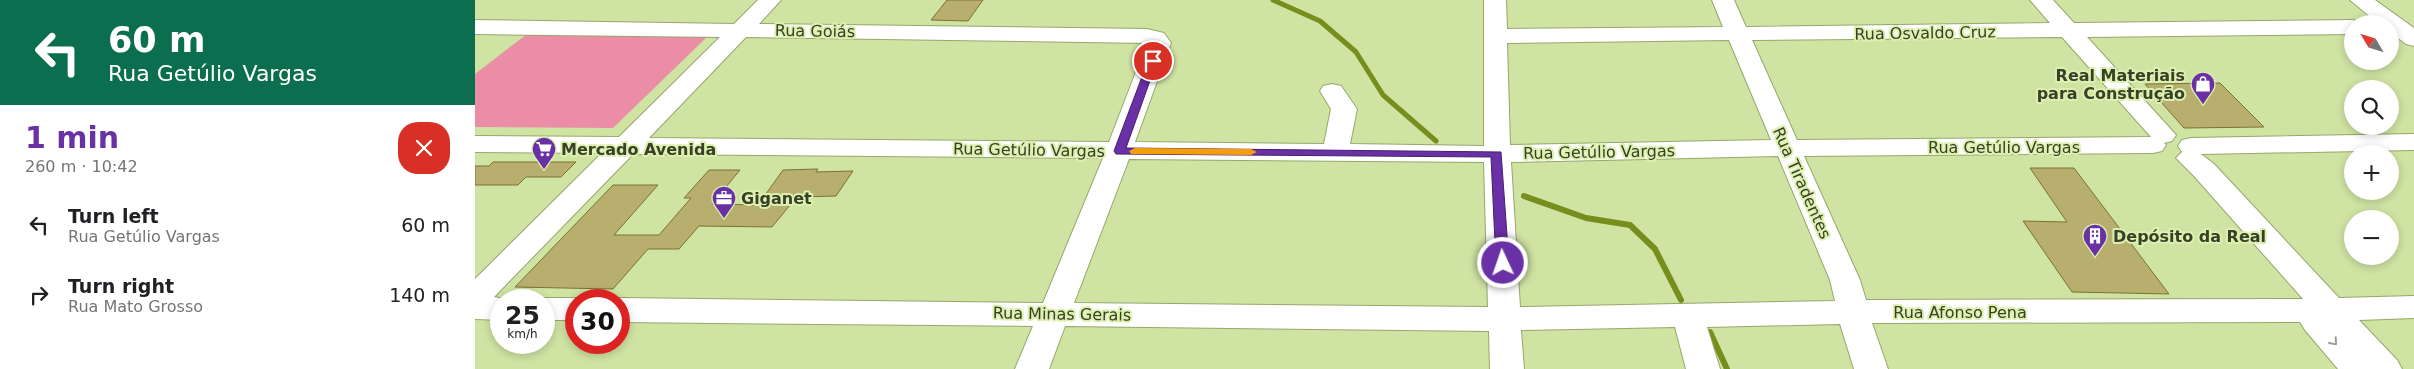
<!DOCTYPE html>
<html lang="en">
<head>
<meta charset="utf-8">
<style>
	:root { --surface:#fff; --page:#f2f2f2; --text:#202124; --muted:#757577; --accent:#6a30a6 }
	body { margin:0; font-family:"DejaVu Sans",sans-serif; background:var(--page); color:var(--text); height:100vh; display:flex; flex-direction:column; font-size:19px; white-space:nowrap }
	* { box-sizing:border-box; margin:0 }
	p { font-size:16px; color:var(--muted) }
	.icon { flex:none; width:28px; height:28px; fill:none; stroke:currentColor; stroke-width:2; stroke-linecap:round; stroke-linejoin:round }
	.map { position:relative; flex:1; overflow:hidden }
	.sheet { display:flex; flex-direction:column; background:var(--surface); width:475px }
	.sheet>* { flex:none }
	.top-card { background:#0b6e4f; color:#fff; overflow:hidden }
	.needle { width:32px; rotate:308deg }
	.buttons { position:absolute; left:1869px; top:15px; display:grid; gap:10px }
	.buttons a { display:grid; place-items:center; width:55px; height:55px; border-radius:50%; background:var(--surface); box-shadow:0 2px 8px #0003; font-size:25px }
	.speed { position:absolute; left:15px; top:289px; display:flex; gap:10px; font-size:25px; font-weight:700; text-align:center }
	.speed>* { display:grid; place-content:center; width:65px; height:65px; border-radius:50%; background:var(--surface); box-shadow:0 2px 8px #0003; line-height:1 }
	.speed small { font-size:12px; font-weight:400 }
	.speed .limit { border:8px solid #d22; background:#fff; color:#111 }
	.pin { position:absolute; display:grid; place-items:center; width:42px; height:42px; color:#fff; margin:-21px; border:2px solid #fff; border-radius:50%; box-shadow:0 1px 5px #0007 }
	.me { position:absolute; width:55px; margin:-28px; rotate:357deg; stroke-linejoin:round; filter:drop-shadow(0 0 4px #0008) }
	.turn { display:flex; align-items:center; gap:18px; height:105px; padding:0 25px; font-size:22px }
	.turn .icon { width:65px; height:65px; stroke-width:2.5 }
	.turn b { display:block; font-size:35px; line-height:42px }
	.round { display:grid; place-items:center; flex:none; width:52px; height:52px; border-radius:20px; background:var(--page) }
	.summary { display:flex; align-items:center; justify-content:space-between; height:85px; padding:0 25px }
	h1 { font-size:30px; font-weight:600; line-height:38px; color:var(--accent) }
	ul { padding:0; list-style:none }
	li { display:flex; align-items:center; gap:15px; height:70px; padding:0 25px }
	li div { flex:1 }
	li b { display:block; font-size:19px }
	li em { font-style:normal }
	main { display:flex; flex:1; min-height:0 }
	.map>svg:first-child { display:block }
</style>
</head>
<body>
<main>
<section class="sheet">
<div class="top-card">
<div class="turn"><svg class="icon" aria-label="left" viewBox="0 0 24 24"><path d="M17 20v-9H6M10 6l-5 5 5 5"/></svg><div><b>60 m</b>Rua Getúlio Vargas</div></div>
</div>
<div class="summary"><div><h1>1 min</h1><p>260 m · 10:42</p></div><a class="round" style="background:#d93025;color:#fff"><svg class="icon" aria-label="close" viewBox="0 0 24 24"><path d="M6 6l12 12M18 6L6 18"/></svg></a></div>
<ul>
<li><svg class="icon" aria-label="left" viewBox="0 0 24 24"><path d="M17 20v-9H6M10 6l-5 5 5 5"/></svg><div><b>Turn left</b><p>Rua Getúlio Vargas</p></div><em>60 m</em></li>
<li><svg class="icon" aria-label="right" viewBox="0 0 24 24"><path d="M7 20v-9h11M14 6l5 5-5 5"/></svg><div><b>Turn right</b><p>Rua Mato Grosso</p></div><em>140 m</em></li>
</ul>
</section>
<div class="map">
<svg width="1939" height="369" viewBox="0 0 1939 369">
	<rect width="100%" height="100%" fill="#cfe3a3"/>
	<path fill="#ec8da8" d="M 52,34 L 234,35 L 138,128 L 0,127 L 0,74 Z"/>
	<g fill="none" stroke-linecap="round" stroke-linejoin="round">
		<path stroke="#768e1c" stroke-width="5" d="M 798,0 L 845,21 L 881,52 L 908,95 L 961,141"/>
		<path stroke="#768e1c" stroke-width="6" d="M 1049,196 L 1111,218 L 1155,225 L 1180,249 L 1206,300
			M 1235,332 L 1252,369"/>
	</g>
	<path fill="#b8af6f" stroke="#7a7232" d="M 472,0 L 508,0 L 493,21 L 456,20 Z
		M 1745,83 L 1789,127 L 1709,128 L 1670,84 Z
		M 18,162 L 101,162 L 86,177 L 51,177 L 43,185 L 0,185 L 0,166 L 14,166 Z
		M 1555,168 L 1599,168 L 1694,294 L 1597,292 L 1548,221 L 1592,222 Z
		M 343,169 L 341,172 L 378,171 L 361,196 L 324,197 L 320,199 L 297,227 L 224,226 L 204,249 L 173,249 L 138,289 L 40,287 L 138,185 L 183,185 L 139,235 L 184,235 L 216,198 L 209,198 L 234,170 L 265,170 L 237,204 L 283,205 L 308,170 Z"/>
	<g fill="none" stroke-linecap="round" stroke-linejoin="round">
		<defs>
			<path id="minor" d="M 283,0 L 306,0 L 284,24 L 672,29 L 689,33 L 696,43 L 660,142 L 849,144 L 856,109 L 845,91 L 848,86 L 857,84 L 866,86 L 882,109 L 875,144 L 1009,146 L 1009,0 L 1031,0 L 1032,29 L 1248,27 L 1237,0 L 1259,0 L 1271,27 L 1575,23 L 1555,0 L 1578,0 L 1599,23 L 1878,20 L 1887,24 L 1878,24 L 1878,34 L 1612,37 L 1701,135 L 1697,141 L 1689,143 L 1691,145 L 1687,151 L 1678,153 L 1329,156 L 1385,280 L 1391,300 L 1828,299 L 1719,176 L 1701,158 L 1707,152 L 1703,146 L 1707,140 L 1716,138 L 1939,134 L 1939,150 L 1726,154 L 1739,164 L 1864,298 L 1939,296 L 1939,318 L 1884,320 L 1922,360 L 1927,369 L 1863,369 L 1830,330 L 1825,322 L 1397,323 L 1413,369 L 1379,369 L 1365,324 L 1232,327 L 1245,369 L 1211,369 L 1200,327 L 1046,330 L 1049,369 L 1015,369 L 1014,331 L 590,326 L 574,369 L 540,369 L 558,326 L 144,322 L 144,300 L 139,300 L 144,298 L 568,303 L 628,158 L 158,154 L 19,297 L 34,300 L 26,300 L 26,320 L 0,319 L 0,279 L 127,153 L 0,152 L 0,136 L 144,137 L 245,37 L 0,34 L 0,20 L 259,24 ZM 271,37 L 672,43 L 634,142 L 174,138 ZM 1587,37 L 1676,137 L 1322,140 L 1277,40 ZM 1254,40 L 1296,140 L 1035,145 L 1032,43 ZM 1303,156 L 1355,280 L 1360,301 L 1045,307 L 1036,162 ZM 654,159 L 1009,162 L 1013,307 L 599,303 Z
				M 1875,0 L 1900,0 L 1939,28 L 1939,46 L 1931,44 L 1915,32 L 1915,24 L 1904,24 Z
				M 69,298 L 101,298 L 109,300 L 101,300 L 101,320 L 69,320 L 69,300 L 61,300 Z"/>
		</defs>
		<use href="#minor" stroke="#96a76b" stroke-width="2"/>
		<use href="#minor" fill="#fff" fill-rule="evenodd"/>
	</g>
	<defs><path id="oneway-chevron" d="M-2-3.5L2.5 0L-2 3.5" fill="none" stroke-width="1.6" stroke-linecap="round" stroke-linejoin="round" transform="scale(1.25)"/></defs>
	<use stroke="#9ca093" href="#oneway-chevron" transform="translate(1859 342) rotate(49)"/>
	<path fill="#6a30a6" stroke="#451f6c" d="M 678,58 L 682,61 L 651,148 L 1026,152 L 1034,263 L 1028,267 L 1021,263 L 1016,157 L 641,154 L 639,151 L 673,61 Z"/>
	<path fill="#f59e0b" d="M 660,148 L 776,149 L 782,152 L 776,155 L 656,154 L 654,151 Z"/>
	<defs>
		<symbol id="shop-pin" viewBox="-11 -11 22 30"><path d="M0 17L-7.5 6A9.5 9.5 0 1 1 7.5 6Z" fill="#6a30a6" stroke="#dcf0b0"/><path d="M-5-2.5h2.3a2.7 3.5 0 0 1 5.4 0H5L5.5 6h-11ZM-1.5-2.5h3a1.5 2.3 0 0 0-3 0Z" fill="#fff"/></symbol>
		<symbol id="supermarket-pin" viewBox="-11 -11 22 30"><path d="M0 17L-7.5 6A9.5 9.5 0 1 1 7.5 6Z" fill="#6a30a6" stroke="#dcf0b0"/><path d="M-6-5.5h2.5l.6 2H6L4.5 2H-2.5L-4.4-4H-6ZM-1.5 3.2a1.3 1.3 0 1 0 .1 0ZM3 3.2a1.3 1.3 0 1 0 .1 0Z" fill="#fff"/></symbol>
		<symbol id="office-pin" viewBox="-11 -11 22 30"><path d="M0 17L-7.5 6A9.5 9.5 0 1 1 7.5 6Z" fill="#6a30a6" stroke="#dcf0b0"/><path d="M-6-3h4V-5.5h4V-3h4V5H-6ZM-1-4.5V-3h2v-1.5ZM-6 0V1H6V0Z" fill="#fff"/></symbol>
		<symbol id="building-pin" viewBox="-11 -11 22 30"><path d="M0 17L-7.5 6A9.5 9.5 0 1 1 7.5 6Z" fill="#6a30a6" stroke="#dcf0b0"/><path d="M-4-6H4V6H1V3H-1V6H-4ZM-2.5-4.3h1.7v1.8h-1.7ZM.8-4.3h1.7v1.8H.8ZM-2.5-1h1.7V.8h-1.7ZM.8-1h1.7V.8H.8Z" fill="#fff"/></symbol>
	</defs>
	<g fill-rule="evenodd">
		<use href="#shop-pin" x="1714" y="70" width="28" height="38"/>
		<use href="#supermarket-pin" x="55" y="135" width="28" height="38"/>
		<use href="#office-pin" x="235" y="184" width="28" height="38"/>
		<use href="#building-pin" x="1606" y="222" width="28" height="38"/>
	</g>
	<g text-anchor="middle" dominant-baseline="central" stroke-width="4" stroke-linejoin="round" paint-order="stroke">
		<g font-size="16" fill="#394027" stroke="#dcf0b0">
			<text transform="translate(340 31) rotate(1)">Rua Goiás</text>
			<text transform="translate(1450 33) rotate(-1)">Rua Osvaldo Cruz</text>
			<text x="1529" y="147">Rua Getúlio Vargas</text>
			<text transform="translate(554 150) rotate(1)">Rua Getúlio Vargas</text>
			<text transform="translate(1124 152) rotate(-1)">Rua Getúlio Vargas</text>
			<text transform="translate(1327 183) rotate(66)">Rua Tiradentes</text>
			<text x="1485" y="312">Rua Afonso Pena</text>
			<text transform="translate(587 314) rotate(1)">Rua Minas Gerais</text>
		</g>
		<g font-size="16" font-weight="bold" fill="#394027" stroke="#dcf0b0" text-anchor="start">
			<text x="1710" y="75" text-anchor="end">Real Materiais<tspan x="1710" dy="18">para Construção</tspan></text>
			<text x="86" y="149">Mercado Avenida</text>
			<text x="266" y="198">Giganet</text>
			<text x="1638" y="236">Depósito da Real</text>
		</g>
	</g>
</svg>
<div class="buttons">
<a><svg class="needle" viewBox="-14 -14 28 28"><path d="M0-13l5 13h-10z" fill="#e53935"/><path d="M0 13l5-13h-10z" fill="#757577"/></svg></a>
<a><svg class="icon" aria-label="search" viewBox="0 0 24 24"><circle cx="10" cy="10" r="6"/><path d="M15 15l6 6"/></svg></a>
<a>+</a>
<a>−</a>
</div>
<div class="speed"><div>25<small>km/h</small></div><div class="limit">30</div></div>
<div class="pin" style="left:678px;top:61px;background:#d93025"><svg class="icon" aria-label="arrive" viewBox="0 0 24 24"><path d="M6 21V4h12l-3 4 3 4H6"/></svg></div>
<svg class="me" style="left:1028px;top:263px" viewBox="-20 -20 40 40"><circle r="17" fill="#6a30a6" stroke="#fff" stroke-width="3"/><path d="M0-11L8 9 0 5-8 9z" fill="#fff"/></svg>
</div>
</main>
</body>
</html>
